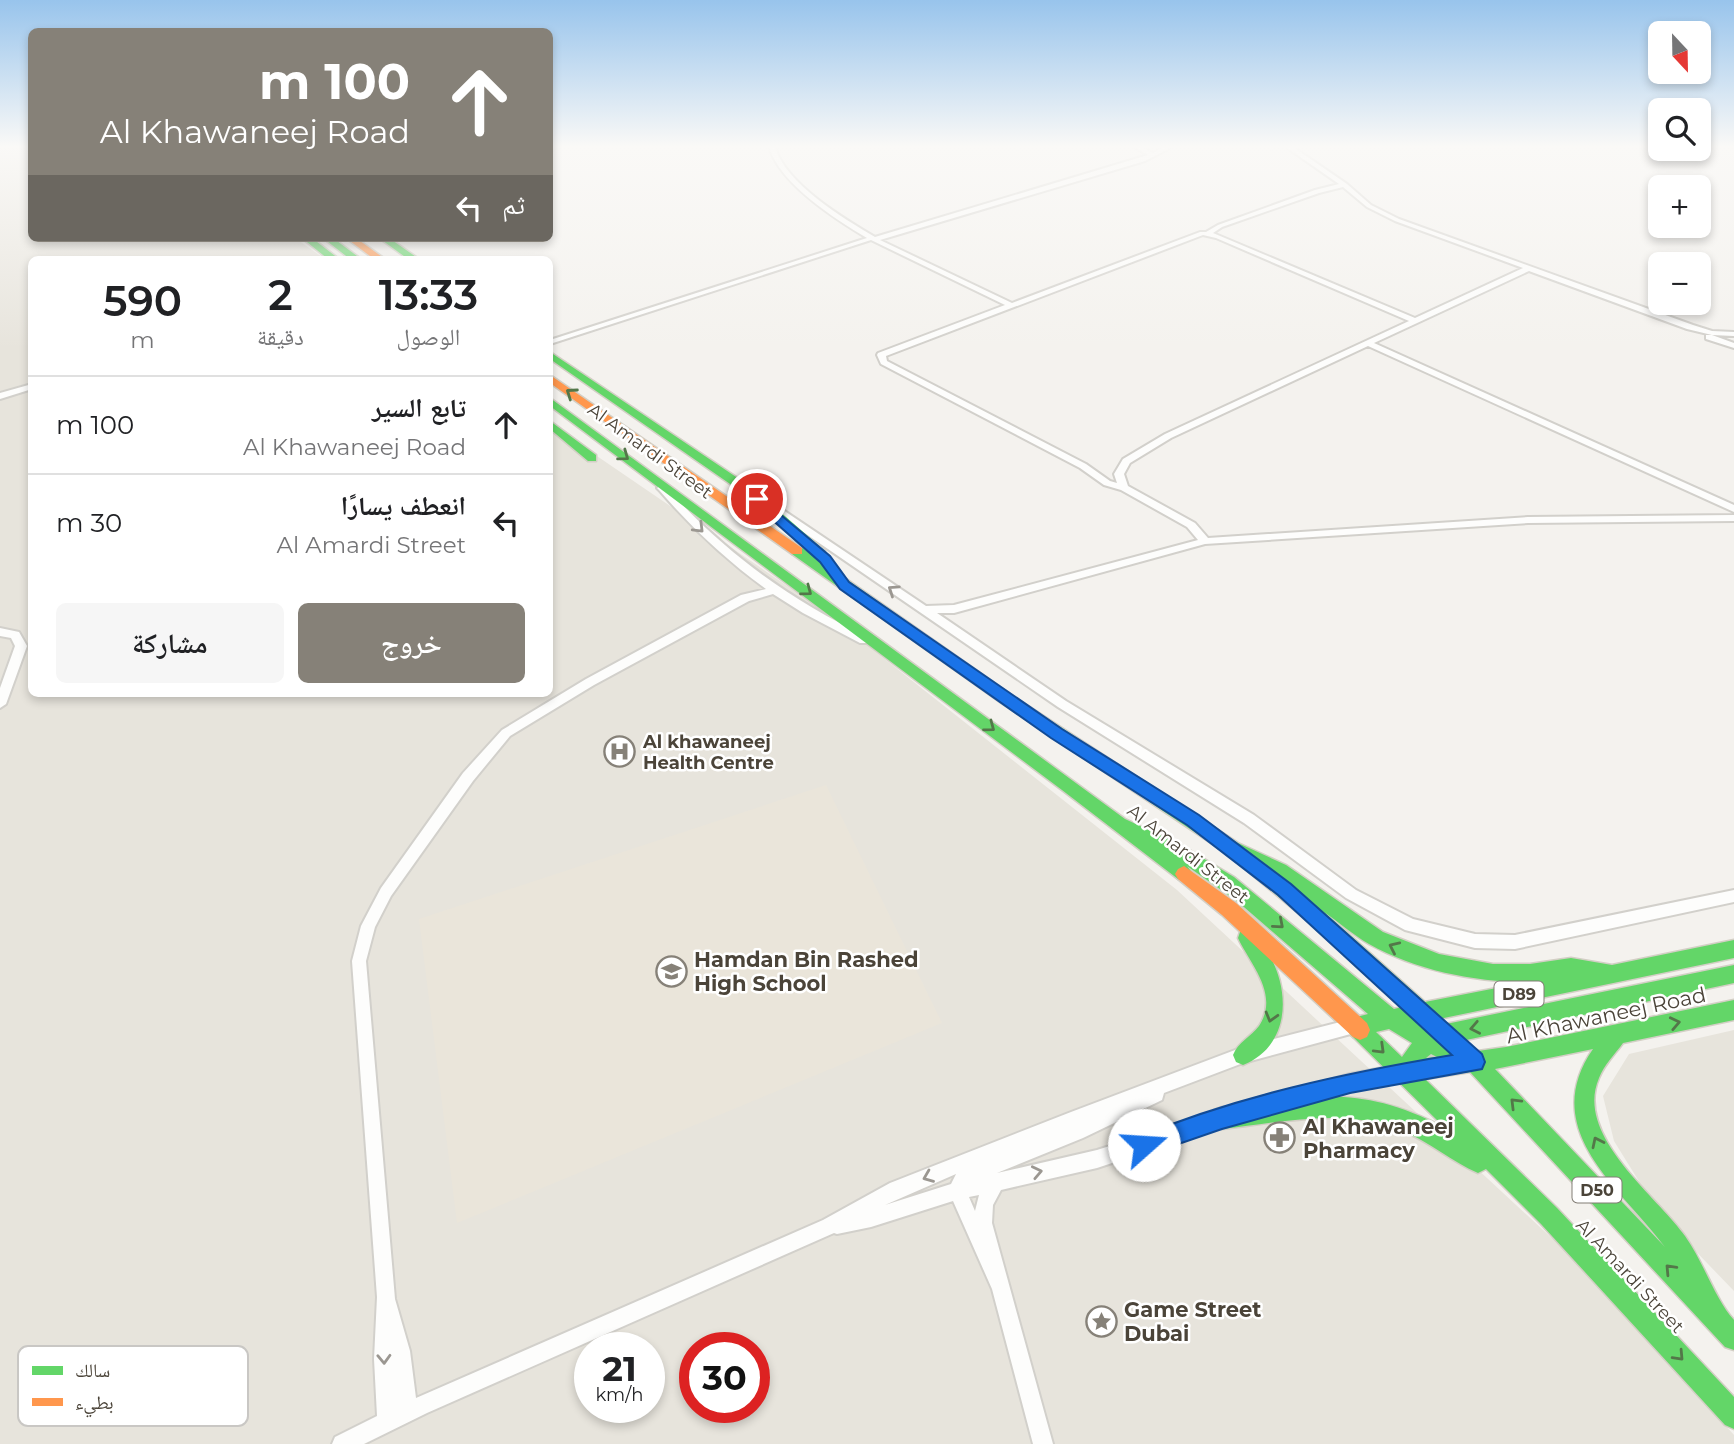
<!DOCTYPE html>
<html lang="ar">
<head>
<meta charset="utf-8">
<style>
	:root { --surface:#fff; --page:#f6f6f6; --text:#202124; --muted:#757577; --line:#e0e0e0; --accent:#868178 }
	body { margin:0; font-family:Montserrat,"Noto Naskh Arabic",sans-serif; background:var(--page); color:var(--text); direction:rtl; height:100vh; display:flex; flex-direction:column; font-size:26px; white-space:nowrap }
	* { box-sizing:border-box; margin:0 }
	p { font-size:23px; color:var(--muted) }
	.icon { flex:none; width:38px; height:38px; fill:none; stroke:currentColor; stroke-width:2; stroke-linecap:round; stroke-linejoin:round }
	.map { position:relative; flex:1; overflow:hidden; direction:ltr }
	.side { position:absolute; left:28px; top:256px; width:525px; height:441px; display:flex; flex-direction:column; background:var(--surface); border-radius:10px; box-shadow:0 4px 10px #0003; direction:rtl }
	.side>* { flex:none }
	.banner { position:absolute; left:28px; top:28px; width:525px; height:214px; border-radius:10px; box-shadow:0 4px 10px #0003; direction:rtl; background:#868178; color:#fff; overflow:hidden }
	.needle { width:46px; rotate:158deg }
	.controls { position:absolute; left:1648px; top:21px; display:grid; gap:14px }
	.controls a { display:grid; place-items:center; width:63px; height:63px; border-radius:10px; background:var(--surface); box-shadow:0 4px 10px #0003; font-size:35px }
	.speed { position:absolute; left:574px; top:1332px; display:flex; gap:14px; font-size:35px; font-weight:700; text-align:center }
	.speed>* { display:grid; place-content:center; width:91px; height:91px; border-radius:50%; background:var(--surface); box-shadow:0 4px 10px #0003; line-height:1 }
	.speed small { font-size:18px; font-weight:400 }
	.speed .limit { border:10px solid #d22; background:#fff; color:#111 }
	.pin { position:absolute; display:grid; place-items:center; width:60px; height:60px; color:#fff; margin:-30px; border:4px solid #fff; border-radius:50%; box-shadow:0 2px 7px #0007 }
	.me { position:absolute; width:77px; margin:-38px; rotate:71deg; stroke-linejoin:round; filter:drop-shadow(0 0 5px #0008) }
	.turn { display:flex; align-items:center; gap:24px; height:147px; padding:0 28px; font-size:32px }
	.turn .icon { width:91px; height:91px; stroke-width:2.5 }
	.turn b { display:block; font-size:49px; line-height:60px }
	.then { display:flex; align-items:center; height:66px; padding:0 28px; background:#0003; gap:14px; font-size:26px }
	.eta { display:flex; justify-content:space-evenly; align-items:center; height:119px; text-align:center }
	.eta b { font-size:42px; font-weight:600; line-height:49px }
	.button { display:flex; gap:14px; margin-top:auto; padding:14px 28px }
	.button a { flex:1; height:80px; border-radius:10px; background:var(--accent); color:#fff; font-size:28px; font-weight:600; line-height:80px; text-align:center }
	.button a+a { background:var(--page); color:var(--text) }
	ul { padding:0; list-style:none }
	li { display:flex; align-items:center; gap:21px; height:98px; padding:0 28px; border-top:2px solid var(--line) }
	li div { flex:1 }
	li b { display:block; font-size:26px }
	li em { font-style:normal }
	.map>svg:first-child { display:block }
</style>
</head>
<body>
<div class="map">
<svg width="1734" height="1444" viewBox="0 0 1734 1444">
	<rect width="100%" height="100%" fill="#f4f2ee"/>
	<path fill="#e7e4dc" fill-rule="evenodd" d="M 0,147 L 31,147 L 32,238 L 295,238 L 325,259 L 32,259 L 32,693 L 550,693 L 550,424 L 824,611 L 1177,890 L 1584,1268 L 1734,1435 L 1734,1444 L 0,1444 ZM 590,1348 L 649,1348 L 649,1407 L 590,1407 ZM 695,1348 L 754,1348 L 754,1407 L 695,1407 Z
		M 1734,1030 L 1734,1291 L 1681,1236 L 1640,1183 L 1614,1141 L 1603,1096 L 1629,1054 Z"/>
	<path fill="#eae5da" d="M 826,785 L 942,1023 L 457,1223 L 419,919 Z"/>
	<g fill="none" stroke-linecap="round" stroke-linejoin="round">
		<defs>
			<path id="street" d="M 550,147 L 557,147 L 550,151 Z
				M 769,147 L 775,147 C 786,184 843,218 875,237 L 1148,155 L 1134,147 L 1142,147 L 1153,153 L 1164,147 L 1172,147 L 1145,161 L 880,240 L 1012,303 L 1200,232 L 1206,232 L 1218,225 L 1315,190 L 1339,184 L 1286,147 L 1293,147 L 1347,184 L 1371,205 L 1399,219 L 1693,325 L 1712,331 L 1734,332 L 1734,336 L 1712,335 L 1687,329 L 1529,271 L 1374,343 L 1734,505 L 1734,512 L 1368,346 L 1171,438 L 1130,463 L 1124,474 L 1128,486 L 1195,523 L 1208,538 L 1528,517 L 1734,515 L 1734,521 L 1528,523 L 1205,544 L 954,613 L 937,613 L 1066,701 L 1254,815 L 1356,890 L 1413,919 L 1475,934 L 1515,935 L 1734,890 L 1734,902 L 1515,949 L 1475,948 L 1405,930 L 1346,898 L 1244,823 L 1058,707 L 777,514 L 777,510 L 783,510 L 926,606 L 954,605 L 1198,540 L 1187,527 L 1121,490 L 1104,485 L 1080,468 L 881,364 L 877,355 L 878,353 L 1005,305 L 871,240 L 550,344 L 550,340 L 867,238 C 835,219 780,184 769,147 ZM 1343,187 L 1367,207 L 1395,221 L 1523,268 L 1415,318 L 1213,233 L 1222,227 L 1319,193 ZM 1203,235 L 1216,238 L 1409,321 L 1165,434 L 1123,459 L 1114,474 L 1117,483 L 1110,481 L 1086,464 L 887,361 L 886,356 Z
				M 1706,335 L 1712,335 L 1734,343 L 1734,348 L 1706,339 Z
				M 32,384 L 32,389 L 0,399 L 0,393 Z
				M 662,485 L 665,486 C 723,551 789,600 868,637 L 870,640 L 868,643 L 860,643 L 803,613 L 773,594 L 749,601 L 594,685 L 510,736 L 473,781 L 391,896 L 375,927 L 366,961 L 395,1299 L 410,1351 L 416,1398 L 823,1220 L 890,1183 L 1071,1112 L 1243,1047 L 1352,1019 L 1358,1022 L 1360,1027 L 1358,1032 L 1243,1063 L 1164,1093 L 1162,1100 L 1083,1138 L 997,1173 L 1097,1150 L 1223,1110 L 1229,1112 L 1231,1118 L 1229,1124 L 1097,1168 L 1001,1190 L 993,1205 L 992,1223 L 1053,1444 L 1033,1444 L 992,1289 L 953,1201 L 871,1227 L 837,1234 L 834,1233 L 427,1413 L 364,1444 L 332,1444 L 335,1437 L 377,1416 L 374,1359 L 377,1297 L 352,961 L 361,926 L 381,888 L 463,773 L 502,730 L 586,679 L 741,595 L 766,589 C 726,560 691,527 659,490 L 657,488 ZM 956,1174 L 951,1184 L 885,1205 ZM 979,1195 L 975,1211 L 969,1197 Z
				M 0,628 L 19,632 L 27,646 L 6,704 L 0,708 L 0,688 L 15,646 L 11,638 L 0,636 Z
				M 1399,1065 L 1405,1067 L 1407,1073 L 1405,1079 L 1399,1081 L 1350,1090 L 1291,1107 L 1285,1105 L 1283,1099 L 1285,1093 L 1291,1091 L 1350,1074 Z"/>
			<path id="fast" d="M 302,238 L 312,238 L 339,259 L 328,259 Z
				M 323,238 L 333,238 L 361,259 L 350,259 Z
				M 379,238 L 389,238 L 419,259 L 408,259 Z
				M 550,352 L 754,489 L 825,551 L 825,557 L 815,557 L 746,495 L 550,359 Z
				M 550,398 L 1125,819 L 1181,845 L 1234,877 L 1394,1009 L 1402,1007 L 1309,922 L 1226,853 L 1000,702 L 792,554 L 792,548 L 802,548 L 1010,694 L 1238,843 L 1286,865 L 1383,932 L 1439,954 L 1493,964 L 1530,964 L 1571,958 L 1612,965 L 1734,940 L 1734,958 L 1439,1019 L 1436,1026 L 1429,1029 L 1416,1023 L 1430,1032 L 1446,1024 L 1734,965 L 1734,983 L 1452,1043 L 1463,1047 L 1468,1045 L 1478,1051 L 1506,1047 L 1734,1000 L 1734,1020 L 1623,1043 C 1615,1054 1604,1065 1599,1078 C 1574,1136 1656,1195 1685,1236 C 1703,1261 1716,1301 1734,1320 L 1734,1350 L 1725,1347 L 1470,1072 L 1425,1079 L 1557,1208 L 1734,1397 L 1734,1429 L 1725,1425 L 1541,1224 L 1486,1169 L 1478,1173 C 1452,1162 1430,1142 1403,1131 C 1343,1107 1284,1122 1222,1129 L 1214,1126 L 1211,1118 L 1214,1110 L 1222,1107 C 1313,1098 1358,1082 1445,1128 L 1349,1033 L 1346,1026 L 1349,1019 L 1368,1014 L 1237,901 L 1187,866 L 1193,874 L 1190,879 L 1184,882 L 1178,879 L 1062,790 L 550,406 ZM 1324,912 C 1339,922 1353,935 1369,944 C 1415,970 1474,982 1527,982 L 1425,1002 ZM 1389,1029 L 1412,1043 L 1402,1057 L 1376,1032 ZM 1593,1049 C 1537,1130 1621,1188 1665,1247 L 1495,1069 ZM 1431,1054 L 1437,1057 L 1426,1058 Z
				M 550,421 L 596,455 L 596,461 L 588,461 L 550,429 Z
				M 1247,929 C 1259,934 1266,947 1271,958 C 1291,996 1288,1047 1243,1065 L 1236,1062 L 1233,1055 C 1238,1042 1251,1037 1259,1026 C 1280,994 1250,964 1238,938 L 1240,932 Z"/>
			<path id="slow" d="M 346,238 L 356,238 L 385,259 L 374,259 Z
				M 550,375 L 802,548 L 802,554 L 792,554 L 550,383 Z
				M 1184,866 L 1236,903 L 1367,1023 L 1370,1030 L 1367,1037 L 1360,1040 L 1353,1037 L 1222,915 L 1178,879 L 1175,874 L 1178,869 Z"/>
		</defs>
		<use href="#street" stroke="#d2d0cb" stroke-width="4"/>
		<use href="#fast" stroke="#d3cfc5" stroke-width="3"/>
		<use href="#slow" stroke="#d3cfc5" stroke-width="3"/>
		<use href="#street" fill="#fdfdfc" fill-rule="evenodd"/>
		<use href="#fast" fill="#63d668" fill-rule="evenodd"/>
		<use href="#slow" fill="#ff974d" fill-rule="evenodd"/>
	</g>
	<defs><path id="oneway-chevron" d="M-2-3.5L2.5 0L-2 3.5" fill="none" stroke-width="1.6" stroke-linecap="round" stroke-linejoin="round" transform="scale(1.75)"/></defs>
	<g stroke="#537749">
		<use href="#oneway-chevron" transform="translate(571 393) rotate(-145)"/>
		<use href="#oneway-chevron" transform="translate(624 456) rotate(36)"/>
		<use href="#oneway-chevron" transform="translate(807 591) rotate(37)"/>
		<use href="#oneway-chevron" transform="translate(990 727) rotate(37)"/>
		<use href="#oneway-chevron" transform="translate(1279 924) rotate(41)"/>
		<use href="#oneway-chevron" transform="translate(1394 947) rotate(-155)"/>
		<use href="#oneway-chevron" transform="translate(1271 1017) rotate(106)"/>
		<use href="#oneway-chevron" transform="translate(1675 1023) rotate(-12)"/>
		<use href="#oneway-chevron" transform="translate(1475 1028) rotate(169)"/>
		<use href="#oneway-chevron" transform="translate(1380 1049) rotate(44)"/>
		<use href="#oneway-chevron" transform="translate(1515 1103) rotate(-135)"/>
		<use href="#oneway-chevron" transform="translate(1597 1142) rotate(-116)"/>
		<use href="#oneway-chevron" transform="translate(1670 1269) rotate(-133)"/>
		<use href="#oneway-chevron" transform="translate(1679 1356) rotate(47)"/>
	</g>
	<g stroke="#9b9791">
		<use href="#oneway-chevron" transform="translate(699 528) rotate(45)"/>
		<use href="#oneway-chevron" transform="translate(893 590) rotate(-146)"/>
		<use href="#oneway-chevron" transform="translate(1037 1172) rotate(-12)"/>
		<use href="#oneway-chevron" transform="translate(928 1177) rotate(158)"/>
		<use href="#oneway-chevron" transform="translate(384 1359) rotate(88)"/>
	</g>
	<linearGradient id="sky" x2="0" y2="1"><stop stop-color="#98c4ec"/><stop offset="0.42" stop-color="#faf9f7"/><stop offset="1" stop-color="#faf9f7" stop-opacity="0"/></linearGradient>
	<rect width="1734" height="349" fill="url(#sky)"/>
	<path fill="#1a73e8" stroke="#114b97" stroke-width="2" d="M 757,495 L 830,556 L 849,582 L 1062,729 L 1199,815 L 1291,884 L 1482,1054 L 1485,1062 L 1482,1069 L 1350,1093 L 1222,1129 L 1144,1156 L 1136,1153 L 1133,1145 L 1136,1138 C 1237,1096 1345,1073 1452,1055 L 1278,895 L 1187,825 L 1051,738 L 840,589 L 820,562 L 752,502 L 750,499 Z"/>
	<defs>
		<symbol id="hospital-ring" viewBox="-11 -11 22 22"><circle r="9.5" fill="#fff" stroke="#868178" stroke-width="1.5"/><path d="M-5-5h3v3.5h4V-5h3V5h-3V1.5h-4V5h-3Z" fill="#868178"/></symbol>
		<symbol id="school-ring" viewBox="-11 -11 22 22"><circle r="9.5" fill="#fff" stroke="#868178" stroke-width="1.5"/><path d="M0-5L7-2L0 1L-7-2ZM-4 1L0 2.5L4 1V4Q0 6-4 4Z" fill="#868178"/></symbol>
		<symbol id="pharmacy-ring" viewBox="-11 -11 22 22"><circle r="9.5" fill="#fff" stroke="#868178" stroke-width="1.5"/><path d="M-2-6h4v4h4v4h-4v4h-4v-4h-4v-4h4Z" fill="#868178"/></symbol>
		<symbol id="sight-ring" viewBox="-11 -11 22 22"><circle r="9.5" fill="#fff" stroke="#868178" stroke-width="1.5"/><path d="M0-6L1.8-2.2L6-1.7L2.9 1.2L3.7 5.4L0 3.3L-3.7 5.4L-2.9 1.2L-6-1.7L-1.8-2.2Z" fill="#868178"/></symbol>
	</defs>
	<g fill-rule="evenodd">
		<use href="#hospital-ring" x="602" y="734" width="35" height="35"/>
		<use href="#school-ring" x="654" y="954" width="35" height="35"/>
		<use href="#pharmacy-ring" x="1262" y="1120" width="35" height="35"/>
		<use href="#sight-ring" x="1084" y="1304" width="35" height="35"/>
	</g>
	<g text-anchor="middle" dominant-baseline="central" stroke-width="5" stroke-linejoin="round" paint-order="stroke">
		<g fill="#fff" stroke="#817c74" stroke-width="2">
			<rect x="1494.5" y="981.5" width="49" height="25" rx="5"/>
			<rect x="1572.5" y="1177.5" width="49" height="25" rx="5"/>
		</g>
		<g font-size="16" font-weight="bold" fill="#4b4439">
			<text x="1519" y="994">D89</text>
			<text x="1597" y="1190">D50</text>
		</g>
		<g font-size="18" fill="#4b4439" stroke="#fff">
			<text transform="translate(650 451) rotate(36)">Al Amardi Street</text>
			<text transform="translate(1188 854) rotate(38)">Al Amardi Street</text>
			<text transform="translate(1630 1276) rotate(47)">Al Amardi Street</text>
		</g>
		<g font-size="18" font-weight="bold" fill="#4b4439" stroke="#fff" text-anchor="start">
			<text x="643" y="742">Al khawaneej<tspan x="643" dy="21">Health Centre</tspan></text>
		</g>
		<g font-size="21" font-weight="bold" fill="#4b4439" stroke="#fff" text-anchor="start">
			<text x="694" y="959">Hamdan Bin Rashed<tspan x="694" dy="24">High School</tspan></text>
			<text x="1303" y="1126">Al Khawaneej<tspan x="1303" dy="24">Pharmacy</tspan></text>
			<text x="1124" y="1309">Game Street<tspan x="1124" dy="24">Dubai</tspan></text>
		</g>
		<g font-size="21" fill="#4b4439" stroke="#fff">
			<text transform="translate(1606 1015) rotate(-12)">Al Khawaneej Road</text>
		</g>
	</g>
	<rect x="18" y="1346" width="230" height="80" rx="10" fill="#fff" stroke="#c9c7c4" stroke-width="2"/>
	<rect x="32" y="1366" width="31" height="9" fill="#63d668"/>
	<rect x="32" y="1398" width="31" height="8" fill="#ff974d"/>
	<g font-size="19" fill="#4b4439">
		<text x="75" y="1377">سالك</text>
		<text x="75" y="1409">بطيء</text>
	</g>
</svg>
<div class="controls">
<a><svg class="needle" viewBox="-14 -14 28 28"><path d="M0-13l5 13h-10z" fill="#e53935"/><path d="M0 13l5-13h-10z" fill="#757577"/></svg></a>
<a><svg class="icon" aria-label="search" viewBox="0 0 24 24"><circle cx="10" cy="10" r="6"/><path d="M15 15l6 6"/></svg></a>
<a>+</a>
<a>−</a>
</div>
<div class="speed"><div>21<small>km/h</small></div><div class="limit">30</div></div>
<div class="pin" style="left:757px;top:499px;background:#d93025"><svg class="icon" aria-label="arrive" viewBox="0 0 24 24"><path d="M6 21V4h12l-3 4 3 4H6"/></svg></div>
<svg class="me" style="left:1144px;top:1145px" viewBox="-20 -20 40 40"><circle r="19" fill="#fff"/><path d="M0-13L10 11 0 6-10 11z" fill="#1a73e8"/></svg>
<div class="banner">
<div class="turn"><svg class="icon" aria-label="ahead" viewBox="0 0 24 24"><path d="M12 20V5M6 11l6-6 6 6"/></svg><div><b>100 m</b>Al Khawaneej Road</div></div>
<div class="then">ثم<svg class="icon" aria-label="left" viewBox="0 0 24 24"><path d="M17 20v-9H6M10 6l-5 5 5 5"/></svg></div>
</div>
<section class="side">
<div class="eta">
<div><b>13:33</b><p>الوصول</p></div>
<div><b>2</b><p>دقيقة</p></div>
<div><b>590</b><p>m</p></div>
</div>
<ul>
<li><svg class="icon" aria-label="ahead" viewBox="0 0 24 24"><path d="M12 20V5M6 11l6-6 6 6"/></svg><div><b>تابع السير</b><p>Al Khawaneej Road</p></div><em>100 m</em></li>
<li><svg class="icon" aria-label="left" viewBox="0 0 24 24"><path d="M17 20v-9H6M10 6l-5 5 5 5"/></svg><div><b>انعطف يسارًا</b><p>Al Amardi Street</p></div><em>30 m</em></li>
</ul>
<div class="button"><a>خروج</a><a>مشاركة</a></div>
</section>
</div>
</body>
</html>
